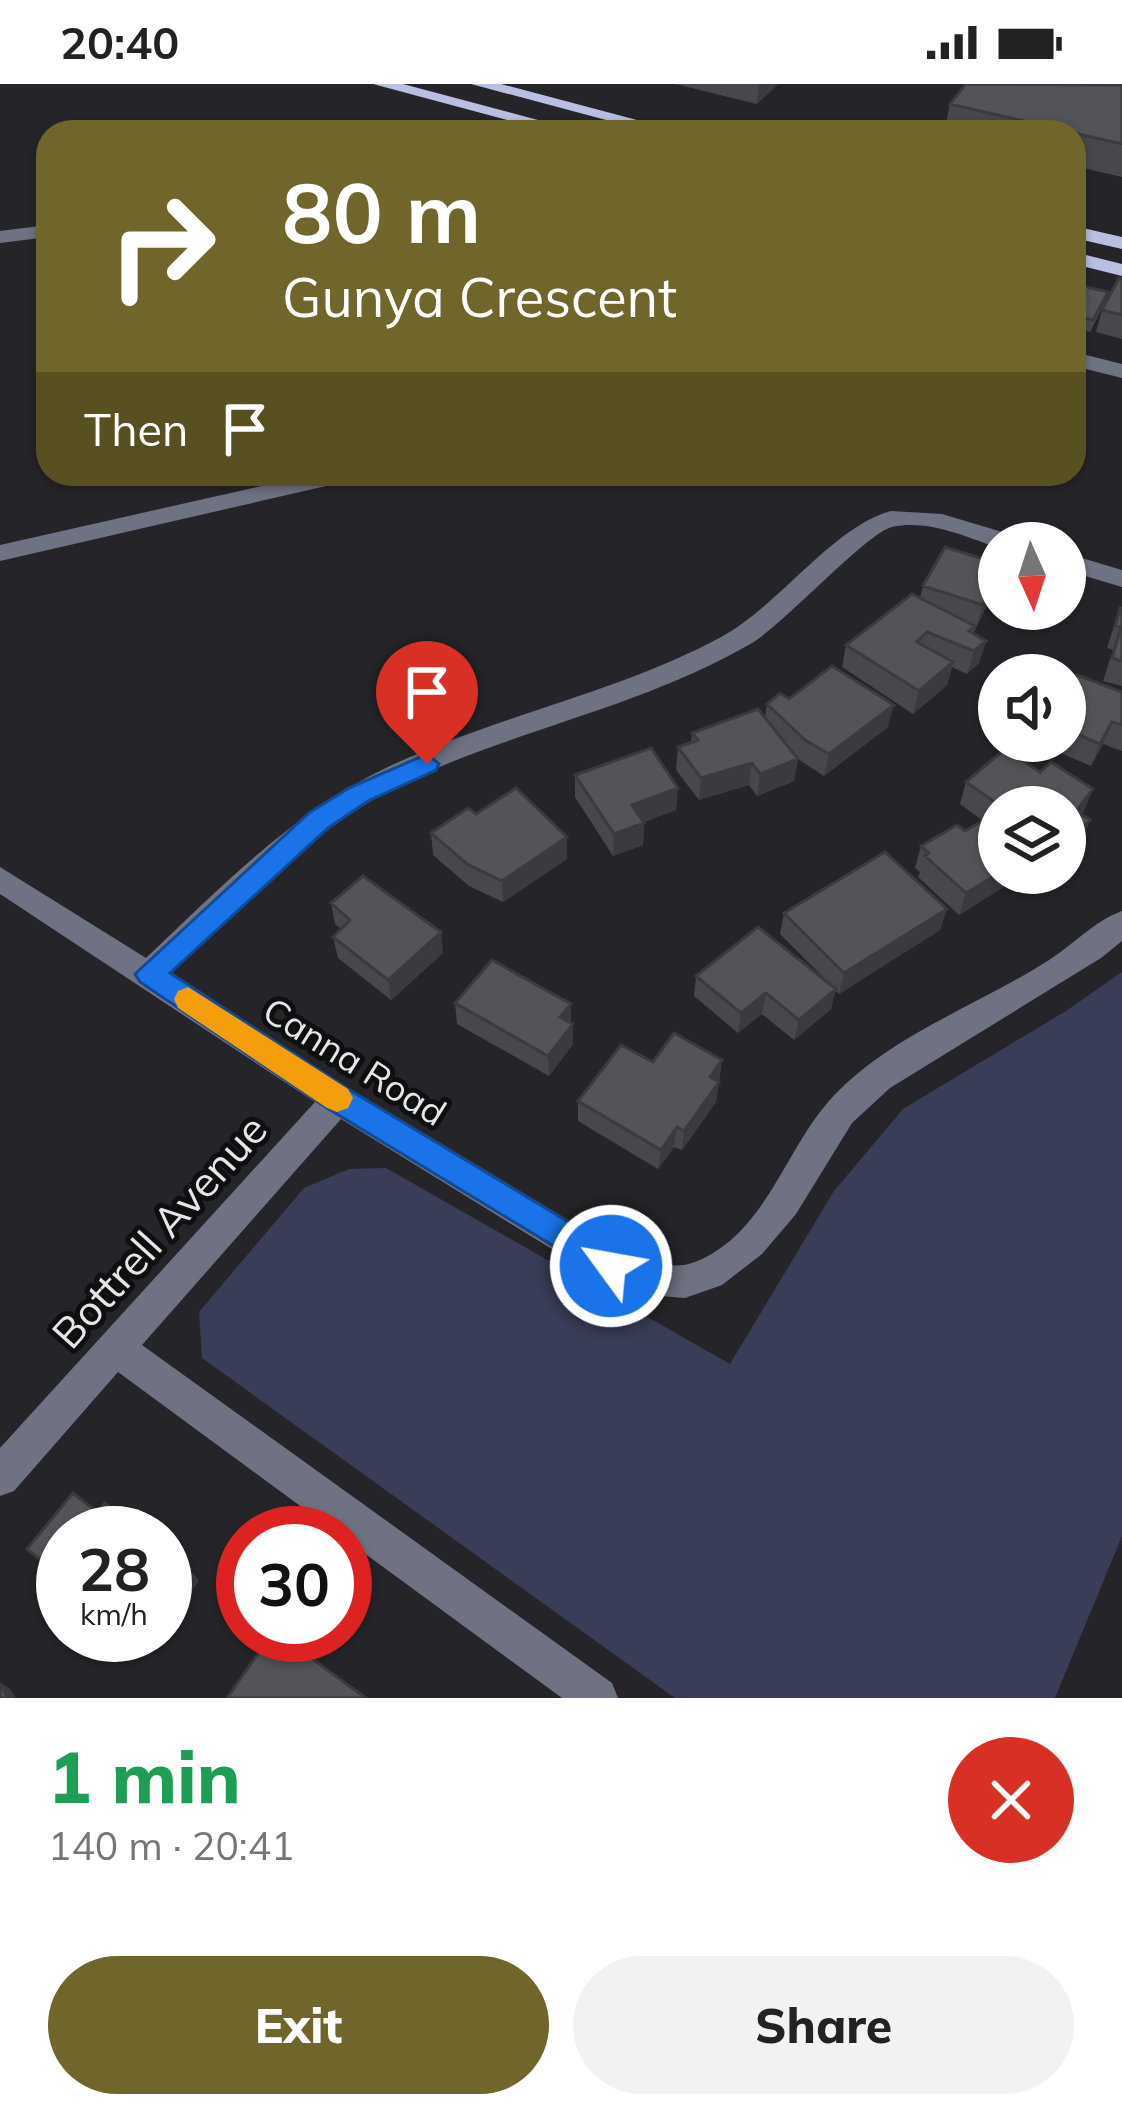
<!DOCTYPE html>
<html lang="en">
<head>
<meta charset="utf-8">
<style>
	:root { --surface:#fff; --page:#f2f2f2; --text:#222; --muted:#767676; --accent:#70652b }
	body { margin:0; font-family:Mulish,sans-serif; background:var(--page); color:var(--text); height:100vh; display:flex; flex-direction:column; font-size:45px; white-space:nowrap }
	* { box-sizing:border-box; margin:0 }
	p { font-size:39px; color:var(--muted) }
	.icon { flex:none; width:66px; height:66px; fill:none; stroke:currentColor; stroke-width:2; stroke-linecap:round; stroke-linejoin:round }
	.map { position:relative; height:1614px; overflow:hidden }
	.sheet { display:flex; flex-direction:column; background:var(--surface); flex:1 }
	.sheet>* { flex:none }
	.hud { position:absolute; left:36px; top:36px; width:1050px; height:366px; border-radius:36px; box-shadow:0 3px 9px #0004; background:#70652b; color:#fff; overflow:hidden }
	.needle { width:78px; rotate:177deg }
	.tools { position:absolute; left:978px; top:438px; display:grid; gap:24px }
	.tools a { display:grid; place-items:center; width:108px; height:108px; border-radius:50%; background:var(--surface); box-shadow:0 3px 9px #0004; font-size:60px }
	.speed { position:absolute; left:36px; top:1422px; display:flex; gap:24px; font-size:60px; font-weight:700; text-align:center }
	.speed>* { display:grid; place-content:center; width:156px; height:156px; border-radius:50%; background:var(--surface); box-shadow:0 3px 9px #0004; line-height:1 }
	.speed small { font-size:30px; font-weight:400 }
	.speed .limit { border:18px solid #d22; background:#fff; color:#111 }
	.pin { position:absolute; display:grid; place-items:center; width:102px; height:102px; color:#fff; margin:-123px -51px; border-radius:50% 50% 50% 0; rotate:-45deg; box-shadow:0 0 12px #0007 }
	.pin .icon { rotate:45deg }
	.me { position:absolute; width:132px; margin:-66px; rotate:302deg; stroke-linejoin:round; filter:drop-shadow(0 0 9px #0008) }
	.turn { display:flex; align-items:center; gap:42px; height:252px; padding:0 48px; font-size:54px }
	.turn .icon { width:156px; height:156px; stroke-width:2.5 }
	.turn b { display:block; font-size:84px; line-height:102px }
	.then { display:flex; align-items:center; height:114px; padding:0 48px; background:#0003; gap:24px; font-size:45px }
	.round { display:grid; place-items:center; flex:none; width:126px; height:126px; border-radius:63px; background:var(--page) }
	.summary { display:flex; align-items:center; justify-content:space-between; height:204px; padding:0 48px }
	h1 { font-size:72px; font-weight:800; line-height:90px; color:#1e9e55 }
	.action { display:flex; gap:24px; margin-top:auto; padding:24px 48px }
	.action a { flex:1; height:138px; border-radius:72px; background:var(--accent); color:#fff; font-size:48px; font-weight:800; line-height:138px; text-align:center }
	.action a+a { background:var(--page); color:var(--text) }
	.status { display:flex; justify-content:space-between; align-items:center; height:84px; padding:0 60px; background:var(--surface); direction:ltr }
	.status svg { height:33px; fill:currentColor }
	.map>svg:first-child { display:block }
</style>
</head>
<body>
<div class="status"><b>20:40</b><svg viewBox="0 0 49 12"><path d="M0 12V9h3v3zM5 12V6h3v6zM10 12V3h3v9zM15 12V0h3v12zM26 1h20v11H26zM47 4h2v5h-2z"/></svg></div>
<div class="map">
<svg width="1122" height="1614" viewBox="0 0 1122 1614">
	<rect width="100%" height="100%" fill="#252529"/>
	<path fill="#3a3d57" d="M 1122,888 L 1122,1452 L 1055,1614 L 675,1614 L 202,1274 L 199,1228 L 304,1104 L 349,1085 L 386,1084 L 730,1280 L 834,1107 L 903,1025 L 1066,927 Z"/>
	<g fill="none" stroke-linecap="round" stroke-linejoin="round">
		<path fill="#6f7282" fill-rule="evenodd" d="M 48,141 L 48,153 L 0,159 L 0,147 Z
			M 1074,268 L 1122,280 L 1122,294 L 1074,282 Z
			M 315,390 L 360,390 L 348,397 L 0,477 L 0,461 Z
			M 891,427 L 942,430 L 1019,453 L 1022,459 L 999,459 L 999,464 C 966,453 928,435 892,443 C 868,448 786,538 752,559 C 646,621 522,644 412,695 C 316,740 245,817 171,890 L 350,1005 L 623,1169 C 645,1177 673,1187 695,1178 C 765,1150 784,1068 829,1017 C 886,953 975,923 1046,878 C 1071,863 1095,836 1122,827 L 1122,857 L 1101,874 L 890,1004 L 852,1039 L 796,1130 L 762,1170 L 722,1201 L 685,1214 L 647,1211 L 599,1194 L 341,1035 L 142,1261 L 612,1599 L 618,1614 L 562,1614 L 345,1455 L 345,1449 L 337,1449 L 118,1288 L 14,1407 L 0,1412 L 0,1364 L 315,1018 L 0,810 L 0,783 L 146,874 C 222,802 294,727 390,682 C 498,631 618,609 723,552 C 780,520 834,442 891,427 Z
			M 1065,469 L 1122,486 L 1122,503 L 1065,486 Z"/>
		<path fill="#b9bfe1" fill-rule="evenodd" d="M 373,0 L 403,0 L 583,48 L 552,48 Z
			M 471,0 L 501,0 L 682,48 L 651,48 Z
			M 1074,142 L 1122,153 L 1122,165 L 1074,154 Z
			M 1074,168 L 1122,180 L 1122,192 L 1074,180 Z"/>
	</g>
	<path fill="#47484c" d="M 675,0 L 778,0 L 757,20 Z
		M 1122,0 L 1122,93 L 1074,82 L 1074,48 L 944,48 L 950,20 Z
		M 1122,195 L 1122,255 L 1096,248 L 1102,226 Z
		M 1074,212 L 1104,220 L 1090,248 L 1074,244 Z
		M 999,480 L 999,492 L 996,503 L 973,550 L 986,557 L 979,579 L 967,590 L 952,583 L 947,601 L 913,630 L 842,583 L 846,561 L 920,514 L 923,502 Z
		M 1120,524 L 1122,524 L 1122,602 L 1103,597 L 1113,566 L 1107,564 Z
		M 1122,608 L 1122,667 L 1103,660 L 1091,682 L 1042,661 L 1044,657 L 1065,657 L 1065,612 Z
		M 789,615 L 888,643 L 824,692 L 798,675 L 794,697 L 757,712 L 749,701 L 699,716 L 676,686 L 678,663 L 691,659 L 692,649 L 765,633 L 767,620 Z
		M 575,691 L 676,726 L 644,738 L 643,761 L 613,772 L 575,713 Z
		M 966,698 L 1084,727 L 1081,730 L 1081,758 L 1065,773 L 1065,723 L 999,723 L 999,789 L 1022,789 L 1021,792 L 959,831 L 918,793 L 920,788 L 915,784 L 921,762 L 965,747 L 983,737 L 960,720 Z
		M 476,730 L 567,753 L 567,775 L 503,818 L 469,802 L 433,771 L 431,749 Z
		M 331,819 L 443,869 L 391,916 L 338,874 L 333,853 L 341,845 L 335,840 Z
		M 947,825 L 940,846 L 839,910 L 835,906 L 831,925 L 794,956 L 762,930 L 738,949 L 694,912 L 696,892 L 828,898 L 780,850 L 784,829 Z
		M 455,919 L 571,938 L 573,960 L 549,992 L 457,940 Z
		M 722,976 L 716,1018 L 682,1066 L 674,1063 L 658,1085 L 578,1037 L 578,1017 L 653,978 Z"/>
	<path fill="#3a3b3e" d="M 759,0 L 778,0 L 757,20 Z
		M 999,488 L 996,503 L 976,543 L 983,521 Z
		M 986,557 L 979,579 L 967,590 L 974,567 Z
		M 953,578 L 947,601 L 913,630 L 919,607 Z
		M 894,621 L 888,643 L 824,692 L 829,670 Z
		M 1112,638 L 1103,660 L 1091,682 L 1100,660 Z
		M 798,675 L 794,697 L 757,712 L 760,690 Z
		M 752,679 L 749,701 L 699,716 L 701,694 Z
		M 678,704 L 676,726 L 631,743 L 632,721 Z
		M 1093,705 L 1084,727 L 1067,748 L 1076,727 Z
		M 1090,736 L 1081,758 L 1065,773 L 1065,759 Z
		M 644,739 L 643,761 L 613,772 L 614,750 Z
		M 567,753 L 567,775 L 503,818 L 502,797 Z
		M 999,789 L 1022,789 L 1021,792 L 959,831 L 966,809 Z
		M 947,825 L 940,846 L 839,910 L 844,889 Z
		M 441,848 L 443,869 L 391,916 L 388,896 Z
		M 836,905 L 831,925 L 794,956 L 799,936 Z
		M 766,909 L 762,930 L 738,949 L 741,929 Z
		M 571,920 L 571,940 L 560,933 Z
		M 573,940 L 573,960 L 549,992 L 548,972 Z
		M 722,976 L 719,996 L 707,1013 L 710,993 Z
		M 719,998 L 716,1018 L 682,1066 L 684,1047 Z
		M 677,1043 L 674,1063 L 658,1085 L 661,1066 Z
		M 190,1485 L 199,1497 L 165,1543 L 165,1518 Z
		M 140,1551 L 159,1551 L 148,1566 L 137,1555 Z
		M 0,1598 L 10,1605 L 16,1614 L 8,1614 L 0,1601 Z"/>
	<path fill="#535458" stroke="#3a3b3e" stroke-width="3" d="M 966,0 L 1122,1 L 1122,60 L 950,20 Z
		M 1119,194 L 1122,195 L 1122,231 L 1102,226 Z
		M 1079,201 L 1108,208 L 1093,236 L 1074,232 L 1074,212 Z
		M 945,463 L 999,480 L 999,488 L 983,521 L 923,502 Z
		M 912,510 L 975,542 L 969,547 L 986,557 L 974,567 L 927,548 L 917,558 L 953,578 L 919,607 L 846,561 Z
		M 1120,524 L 1122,524 L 1122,577 L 1112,574 L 1121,543 L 1115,542 Z
		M 832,582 L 894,621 L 829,670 L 805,656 L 767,620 L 780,609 L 789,615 Z
		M 1077,591 L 1122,608 L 1122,641 L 1112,638 L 1100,660 L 1065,645 L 1065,612 Z
		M 758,625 L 798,675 L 760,690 L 752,679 L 701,694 L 678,663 L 698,656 L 692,649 Z
		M 651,664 L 678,704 L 632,721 L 644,739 L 614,750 L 575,691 Z
		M 1005,665 L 1040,688 L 1051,678 L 1093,705 L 1076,727 L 1090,736 L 1065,759 L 1065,723 L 1002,723 L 966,698 Z
		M 516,704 L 567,753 L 502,797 L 467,780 L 431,749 L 468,724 L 476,730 Z
		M 987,734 L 999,744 L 999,789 L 966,809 L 925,772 L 929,769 L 921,762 L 957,741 L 965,747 Z
		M 885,768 L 947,825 L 844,889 L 784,829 Z
		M 363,792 L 441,848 L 388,896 L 333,853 L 350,836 L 331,819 Z
		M 758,843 L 836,905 L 799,936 L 766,909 L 741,929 L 696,892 Z
		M 492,876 L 571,920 L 560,933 L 573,940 L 548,972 L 455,919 Z
		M 674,949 L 722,976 L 710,993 L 719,998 L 684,1047 L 677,1043 L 661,1066 L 578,1017 L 621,961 L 653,978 Z
		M 73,1409 L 97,1428 L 105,1419 L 144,1449 L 63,1449 L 63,1494 L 27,1465 Z
		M 165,1466 L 190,1485 L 165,1518 Z
		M 268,1555 L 288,1571 L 303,1568 L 366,1614 L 227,1614 Z
		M 0,1601 L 8,1614 L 0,1614 Z"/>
	<path fill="#1a73e8" stroke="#114b97" stroke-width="3" d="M 427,670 L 439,680 L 436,686 L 368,717 L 328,744 L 170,889 L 348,1005 L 623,1171 L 628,1182 L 623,1192 L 611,1197 L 327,1024 L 140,898 L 135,890 L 309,729 L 349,704 Z"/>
	<path fill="#f59e0b" d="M 188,903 L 348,1005 L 353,1014 L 348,1024 L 337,1028 L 327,1024 L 178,924 L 174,915 L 178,907 Z"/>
	<g text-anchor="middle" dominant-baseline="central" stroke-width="10" stroke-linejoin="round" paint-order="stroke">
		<g font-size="36" fill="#e6e6e9" stroke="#0e0f10">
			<text transform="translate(355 977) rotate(32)">Canna Road</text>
		</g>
		<g font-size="42" fill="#e6e6e9" stroke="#0e0f10">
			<text transform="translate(159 1147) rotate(-48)">Bottrell Avenue</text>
		</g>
	</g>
</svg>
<div class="tools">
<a><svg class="needle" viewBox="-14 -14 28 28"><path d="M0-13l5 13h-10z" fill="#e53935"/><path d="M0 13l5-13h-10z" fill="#767676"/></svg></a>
<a><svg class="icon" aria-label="sound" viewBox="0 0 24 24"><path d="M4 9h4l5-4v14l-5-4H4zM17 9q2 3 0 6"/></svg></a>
<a><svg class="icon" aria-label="layers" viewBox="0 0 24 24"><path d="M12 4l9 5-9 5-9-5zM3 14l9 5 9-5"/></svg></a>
</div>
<div class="speed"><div>28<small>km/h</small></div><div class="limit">30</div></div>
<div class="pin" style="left:427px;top:680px;background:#d93025"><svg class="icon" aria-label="arrive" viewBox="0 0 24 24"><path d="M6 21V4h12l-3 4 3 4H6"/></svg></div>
<svg class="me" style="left:611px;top:1182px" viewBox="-20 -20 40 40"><circle r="17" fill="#1a73e8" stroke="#fff" stroke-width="3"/><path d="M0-11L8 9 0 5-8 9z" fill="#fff"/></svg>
<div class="hud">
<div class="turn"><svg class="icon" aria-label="right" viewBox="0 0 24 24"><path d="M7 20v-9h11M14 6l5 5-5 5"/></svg><div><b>80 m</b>Gunya Crescent</div></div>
<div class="then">Then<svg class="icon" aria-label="arrive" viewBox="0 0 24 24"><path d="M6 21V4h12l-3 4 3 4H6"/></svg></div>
</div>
</div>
<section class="sheet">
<div class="summary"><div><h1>1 min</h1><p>140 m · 20:41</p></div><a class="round" style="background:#d93025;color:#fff"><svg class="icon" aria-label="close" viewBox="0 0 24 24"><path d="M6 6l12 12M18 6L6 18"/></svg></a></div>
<div class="action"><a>Exit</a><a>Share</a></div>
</section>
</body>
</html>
